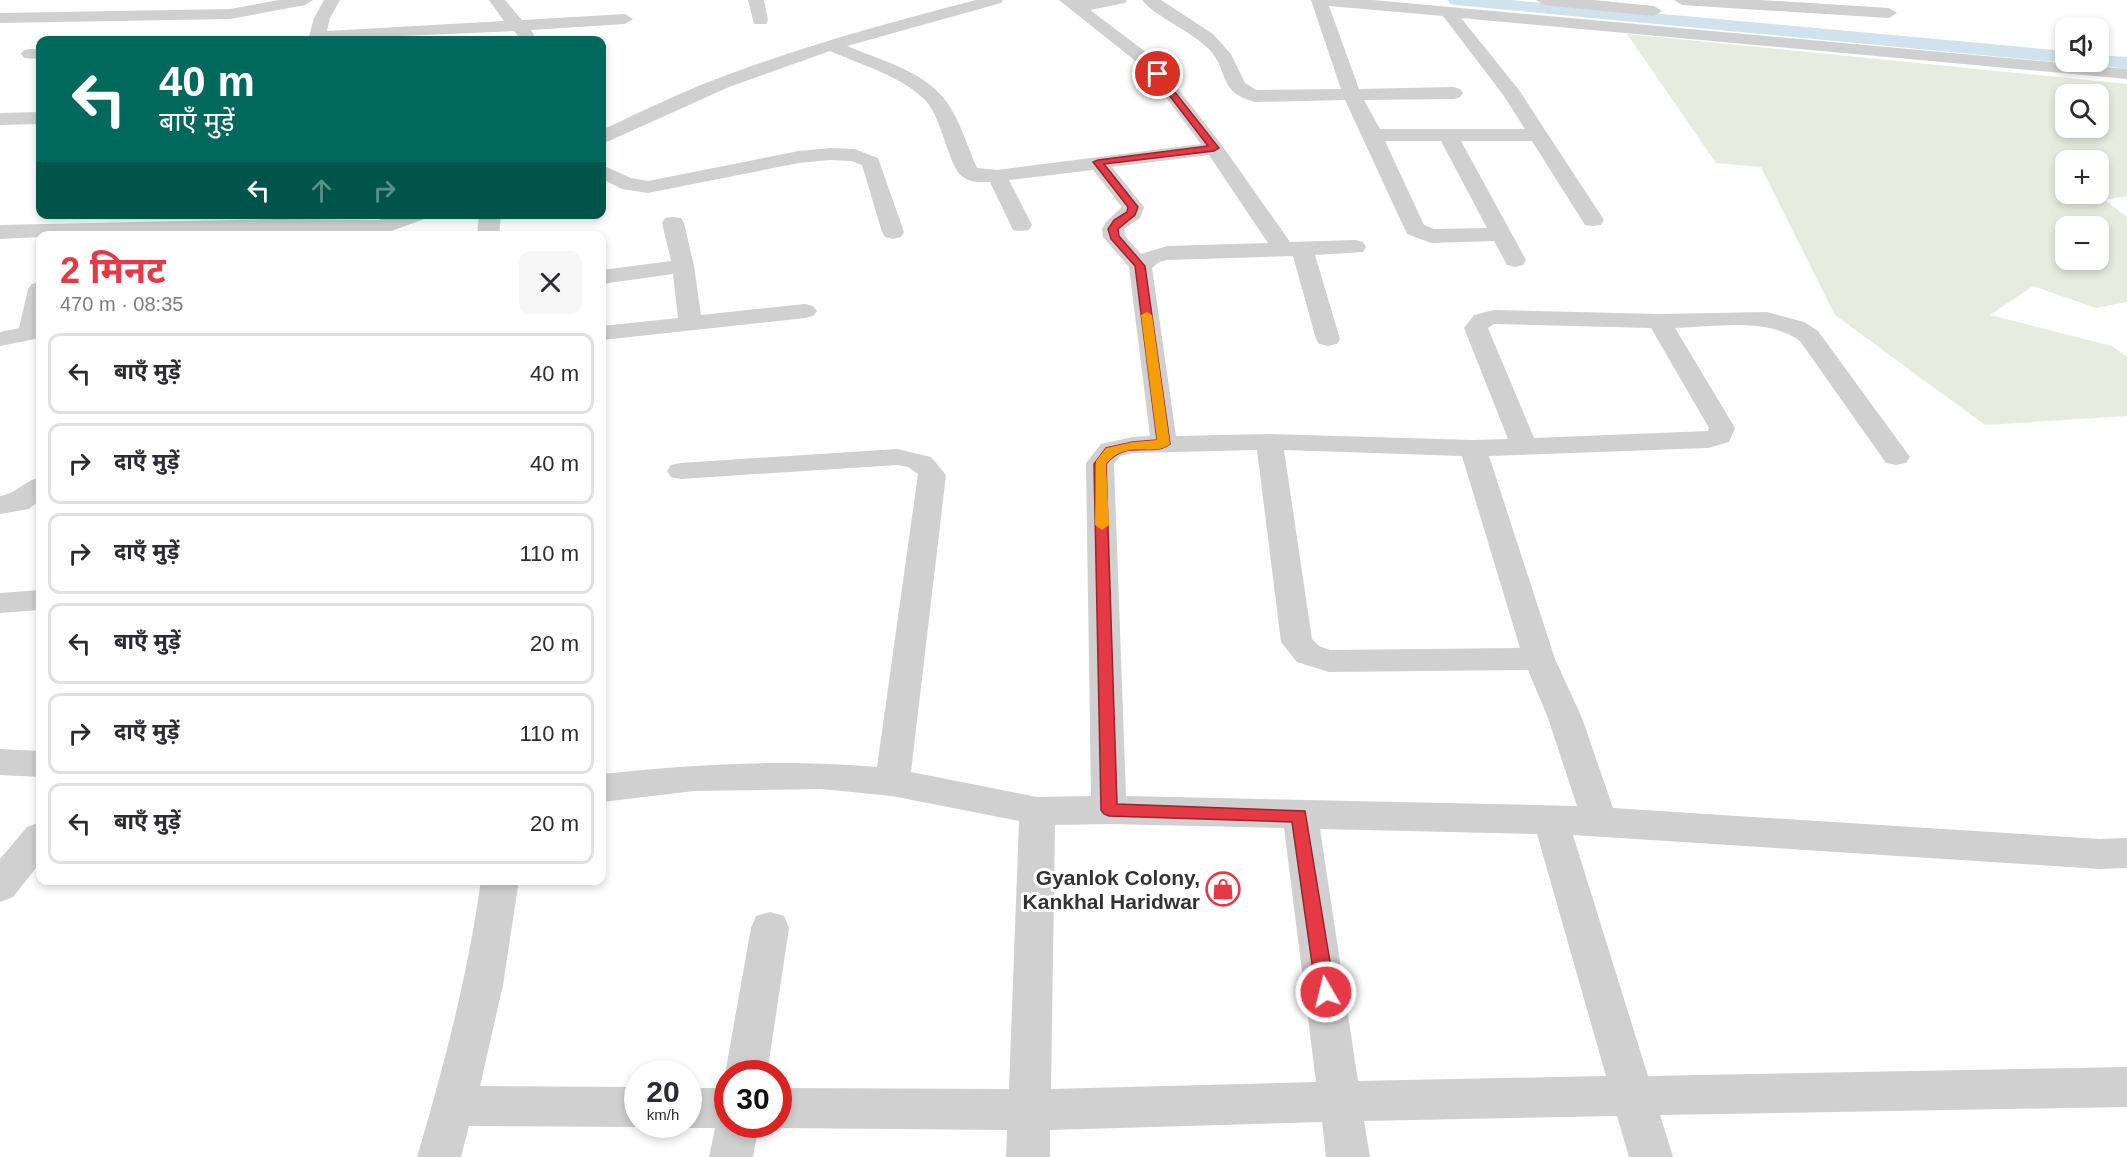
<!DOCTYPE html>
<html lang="hi">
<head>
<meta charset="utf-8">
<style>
	:root { --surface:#fff; --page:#f7f7f7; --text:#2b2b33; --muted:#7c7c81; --line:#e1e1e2; --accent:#e63946 }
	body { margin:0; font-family:Helvetica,"Noto Sans Devanagari",sans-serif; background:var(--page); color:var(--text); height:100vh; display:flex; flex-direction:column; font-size:22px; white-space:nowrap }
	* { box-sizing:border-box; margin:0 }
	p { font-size:20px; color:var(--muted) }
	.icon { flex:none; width:33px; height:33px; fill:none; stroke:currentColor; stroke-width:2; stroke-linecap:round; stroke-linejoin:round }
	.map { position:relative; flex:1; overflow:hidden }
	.drawer { position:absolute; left:36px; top:231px; width:570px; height:654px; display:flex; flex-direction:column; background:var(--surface); border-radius:12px; box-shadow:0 3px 9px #0003 }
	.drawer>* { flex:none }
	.top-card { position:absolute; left:36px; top:36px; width:570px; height:183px; border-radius:12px; box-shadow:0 3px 9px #0003; background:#00695c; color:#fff; overflow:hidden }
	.tools { position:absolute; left:2055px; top:18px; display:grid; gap:12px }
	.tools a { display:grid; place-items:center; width:54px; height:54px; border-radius:12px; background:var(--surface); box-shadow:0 3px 9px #0003; font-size:30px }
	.speed { position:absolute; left:624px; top:1060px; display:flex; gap:12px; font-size:30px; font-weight:700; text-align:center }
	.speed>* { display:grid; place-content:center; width:78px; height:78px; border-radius:50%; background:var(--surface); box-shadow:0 3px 9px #0003; line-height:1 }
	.speed small { font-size:15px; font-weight:400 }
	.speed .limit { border:9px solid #d22; background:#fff; color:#111 }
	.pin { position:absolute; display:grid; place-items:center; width:51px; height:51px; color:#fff; margin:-26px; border:3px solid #fff; border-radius:50%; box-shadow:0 2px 6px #0007 }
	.me { position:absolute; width:66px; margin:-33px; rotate:352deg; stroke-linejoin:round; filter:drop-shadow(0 0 4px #0008) }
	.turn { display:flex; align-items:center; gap:21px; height:126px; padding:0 24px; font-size:27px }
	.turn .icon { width:78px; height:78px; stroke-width:2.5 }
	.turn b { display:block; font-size:42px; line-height:51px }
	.lanes { display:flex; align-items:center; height:57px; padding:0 24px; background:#0003; justify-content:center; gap:30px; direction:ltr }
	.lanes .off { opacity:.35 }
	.round { display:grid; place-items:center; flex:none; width:63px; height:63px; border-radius:12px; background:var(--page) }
	.headline { display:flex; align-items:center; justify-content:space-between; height:102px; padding:0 24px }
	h1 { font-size:36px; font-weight:700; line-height:45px; color:var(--accent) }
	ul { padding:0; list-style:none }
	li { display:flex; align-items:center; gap:18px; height:81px; margin:0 12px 9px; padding:0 12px; border:3px solid var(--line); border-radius:12px }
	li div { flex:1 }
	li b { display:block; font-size:22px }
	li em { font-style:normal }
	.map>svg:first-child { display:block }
</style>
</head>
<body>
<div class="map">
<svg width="2127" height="1157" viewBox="0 0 2127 1157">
	<rect width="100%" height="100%" fill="#fff"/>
	<path fill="#e6ecdf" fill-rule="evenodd" d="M 1627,34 L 2127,84 L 2127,196 L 2105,200 L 2127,217 L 2127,302 L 2096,308 L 2033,286 L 1990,315 L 2112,346 L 2127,357 L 2127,416 L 1985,425 L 1835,315 L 1761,167 L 1716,163 ZM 2066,94 L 2098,94 L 2098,128 L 2066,128 ZM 2066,160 L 2098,160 L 2098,194 L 2066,194 ZM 2066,226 L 2098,226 L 2098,260 L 2066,260 Z"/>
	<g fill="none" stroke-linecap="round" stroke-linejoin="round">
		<path fill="#cfe2ee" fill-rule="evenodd" d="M 1448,0 L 1511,0 L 2066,51 L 2066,62 L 2070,62 L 2066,63 L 1456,5 L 1450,4 Z
			M 2098,55 L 2127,57 L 2127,69 L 2091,64 L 2090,62 L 2098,62 Z"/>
		<path fill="#d0d0d0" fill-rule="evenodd" d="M 279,0 L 313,0 L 305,5 L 230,19 L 0,23 L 0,13 L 230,9 Z
			M 324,0 L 340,0 L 330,18 L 327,31 L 504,21 L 489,0 L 505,0 L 522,20 L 625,14 L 633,19 L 625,24 L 531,30 L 534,35 L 532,39 C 522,41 520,38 514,31 L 308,40 L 314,18 Z
			M 748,0 L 764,0 L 768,20 L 766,24 L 754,24 Z
			M 976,0 L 1003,0 L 1001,3 L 847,46 C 880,60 924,71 946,101 C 961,122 967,146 977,168 L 997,170 L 1201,144 L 1143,67 L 1059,0 L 1127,0 L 1125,3 L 1090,10 L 1155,59 L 1221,144 L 1290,242 L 1355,240 L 1363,242 L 1366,247 L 1363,252 L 1315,255 L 1340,339 L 1337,344 L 1328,346 L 1319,344 L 1316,339 L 1293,256 L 1167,260 L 1159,262 L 1152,268 L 1176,436 L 1269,434 L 1473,440 L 1508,439 L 1464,328 L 1474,315 L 1494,310 L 1659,314 L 1767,312 L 1804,322 L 1818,331 L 1910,457 L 1906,463 L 1896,465 L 1886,463 L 1800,341 C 1766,317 1716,327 1675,328 L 1735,428 L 1729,442 L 1708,448 L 1489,456 L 1555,659 L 1582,718 L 1613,808 L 2100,839 L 2127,838 L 2127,868 L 2100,869 L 1573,835 L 1648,1076 L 2127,1067 L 2127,1107 L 1660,1115 L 1673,1157 L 1629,1157 L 1617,1116 L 1364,1121 L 1370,1157 L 1326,1157 L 1322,1122 L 1050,1130 L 1050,1157 L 1006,1157 L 1007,1130 L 778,1128 L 770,1125 L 778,1125 L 778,1088 L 1009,1089 L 1019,821 L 892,796 L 821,789 L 694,791 L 602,802 L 602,774 C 695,764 783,759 877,767 L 918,474 L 908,467 L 897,465 L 681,479 L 671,477 L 667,471 L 671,465 L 681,463 L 897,449 L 931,457 L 946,475 L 911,772 L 1037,797 L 1091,796 L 1086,463 L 1101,444 L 1133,437 L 1150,436 L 1129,267 L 1103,237 L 1102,229 L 1106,222 L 1122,207 L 1093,170 L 1009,180 L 1032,225 L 1029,230 L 1021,231 L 1013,230 L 990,182 C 980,182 971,183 963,177 C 948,168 943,117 924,99 C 899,75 861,65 830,51 L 729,87 L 609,141 L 602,143 L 602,130 C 646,109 690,88 735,72 C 814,43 895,21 976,0 ZM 1209,155 L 1268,243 L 1167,246 L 1141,254 L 1125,236 L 1124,229 L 1140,218 L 1144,207 L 1112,167 ZM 1494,324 L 1651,328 L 1709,428 L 1708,431 L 1534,438 L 1488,328 ZM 1257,450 L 1281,642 L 1297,662 L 1329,672 L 1528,670 L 1548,718 L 1577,806 L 1126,796 L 1114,464 L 1120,456 L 1133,453 ZM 1284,450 L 1462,456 L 1520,648 L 1330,650 L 1319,646 L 1312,639 ZM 1109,824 L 1284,828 L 1316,1082 L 1051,1089 L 1055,825 ZM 1320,829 L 1537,834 L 1606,1076 L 1358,1081 Z
			M 1142,0 L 1161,0 L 1213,34 L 1231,54 L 1245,83 L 1256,90 L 1341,89 L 1311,0 L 1373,0 L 2127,69 L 2127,79 L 1461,18 L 1519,90 L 1604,220 L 1601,225 L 1593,226 L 1585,225 L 1532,141 L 1461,141 L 1526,260 L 1523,265 L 1515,267 L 1507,265 L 1494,241 L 1431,243 L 1407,234 L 1345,100 L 1255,102 C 1217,92 1230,72 1209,49 C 1191,31 1154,16 1142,0 ZM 1329,6 L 1443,16 L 1504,96 L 1525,129 L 1380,129 L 1364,100 L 1454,99 L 1460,97 L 1463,93 L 1460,89 L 1454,87 L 1359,89 ZM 1385,141 L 1441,141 L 1487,228 L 1434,229 L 1424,225 Z
			M 1536,0 L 1593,0 L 1654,6 L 1662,11 L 1654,16 L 1544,5 Z
			M 1674,0 L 1760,0 L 1889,8 L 1897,13 L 1889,18 L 1682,5 Z
			M 30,49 L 40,49 L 40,59 L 24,58 L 21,54 L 24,50 Z
			M 40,112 L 40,124 L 0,125 L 0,113 Z
			M 830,148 L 854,149 L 878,158 L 904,232 L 901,237 L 893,239 L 885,237 L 882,232 L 862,165 L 851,161 L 830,160 L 799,163 L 648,193 L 622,189 L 602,179 L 602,165 L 631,178 L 648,181 L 799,151 Z
			M 395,214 L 426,214 L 424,219 L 378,236 L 277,231 L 40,236 L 40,237 L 0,239 L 0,225 L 277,219 L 379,220 Z
			M 479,214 L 501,214 L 499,236 L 477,236 Z
			M 673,217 L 681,218 L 684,223 L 694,266 L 701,315 L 805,304 L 813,306 L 817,311 L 813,316 L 805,318 L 602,340 L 602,326 L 678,318 L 673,274 L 602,284 L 602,270 L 671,261 L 662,223 L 665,218 Z
			M 40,282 L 40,338 L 0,346 L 0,332 L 19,328 L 28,289 L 32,284 Z
			M 40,477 L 40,500 L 29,509 L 0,514 L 0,496 C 16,494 24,481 40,477 Z
			M 40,590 L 40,610 L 0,613 L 0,593 Z
			M 0,749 L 40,751 L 40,777 L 0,775 Z
			M 40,822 L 40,863 L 13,897 L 0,902 L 0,859 L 27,827 Z
			M 481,880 L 519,880 L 503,985 L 480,1086 L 638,1087 L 638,1125 L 644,1125 L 638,1127 L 469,1126 L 461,1157 L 417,1157 C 444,1066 468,975 481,880 Z
			M 770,912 L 784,916 L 789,928 L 767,1074 L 728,1074 L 728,1079 L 725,1074 L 751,928 L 756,916 Z
			M 688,1088 L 728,1088 L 728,1125 L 759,1125 L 753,1157 L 709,1157 L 715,1128 L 688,1128 L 680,1125 L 688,1125 Z"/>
	</g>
	<path fill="#e63946" stroke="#96252e" stroke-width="1.5" d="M 1158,72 L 1160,73 L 1219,148 L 1214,151 L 1104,164 L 1138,207 L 1135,215 L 1118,229 L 1119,236 L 1145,266 L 1170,444 C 1153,458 1127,438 1106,464 L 1117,804 L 1305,811 L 1335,992 L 1332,997 L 1326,1000 L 1319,997 L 1316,992 L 1292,822 L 1109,816 L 1104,814 L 1101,810 L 1094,464 L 1106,448 L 1133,442 L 1157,440 L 1135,266 L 1111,239 L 1108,229 L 1114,220 L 1127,212 L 1128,207 L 1093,162 L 1098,160 L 1208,146 L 1153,74 Z"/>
	<path fill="#f59e0b" d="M 1147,312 L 1152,315 L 1170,444 C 1153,458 1127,438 1106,464 L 1109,525 L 1102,530 L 1095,525 L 1096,461 L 1106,448 L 1133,442 L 1157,440 L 1141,315 Z"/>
	<defs>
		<symbol id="shop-ring" viewBox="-11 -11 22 22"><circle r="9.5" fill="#fff" stroke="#e63946" stroke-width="1.5"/><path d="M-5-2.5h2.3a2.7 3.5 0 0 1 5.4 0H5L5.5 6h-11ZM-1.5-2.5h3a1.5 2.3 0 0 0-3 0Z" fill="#e63946"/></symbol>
	</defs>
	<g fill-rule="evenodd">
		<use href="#shop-ring" x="1204" y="870" width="38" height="38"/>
	</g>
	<g text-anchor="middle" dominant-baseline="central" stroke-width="6" stroke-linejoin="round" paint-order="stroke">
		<g font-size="21" font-weight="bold" fill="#333" stroke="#fff" text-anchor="end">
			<text x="1200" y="877">Gyanlok Colony,<tspan x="1200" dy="24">Kankhal Haridwar</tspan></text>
		</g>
	</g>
</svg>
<div class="tools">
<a><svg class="icon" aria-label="sound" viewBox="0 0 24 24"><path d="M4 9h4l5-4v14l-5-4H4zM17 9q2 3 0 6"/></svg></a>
<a><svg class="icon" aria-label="search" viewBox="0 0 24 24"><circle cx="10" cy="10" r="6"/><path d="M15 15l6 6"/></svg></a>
<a>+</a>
<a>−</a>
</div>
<div class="speed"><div>20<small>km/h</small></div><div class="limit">30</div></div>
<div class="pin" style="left:1158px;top:74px;background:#d93025"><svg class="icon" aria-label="arrive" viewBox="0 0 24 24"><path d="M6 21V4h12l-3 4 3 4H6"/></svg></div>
<svg class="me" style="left:1326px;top:992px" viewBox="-20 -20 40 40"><circle r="17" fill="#e63946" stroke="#fff" stroke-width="3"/><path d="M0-11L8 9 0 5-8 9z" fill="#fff"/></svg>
<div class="top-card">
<div class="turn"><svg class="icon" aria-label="left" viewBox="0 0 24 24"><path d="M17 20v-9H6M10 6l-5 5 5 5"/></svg><div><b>40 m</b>बाएँ मुड़ें</div></div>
<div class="lanes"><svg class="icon" aria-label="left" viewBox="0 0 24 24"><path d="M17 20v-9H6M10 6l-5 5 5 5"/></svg><svg class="icon off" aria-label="ahead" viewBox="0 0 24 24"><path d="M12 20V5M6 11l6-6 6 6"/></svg><svg class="icon off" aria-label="right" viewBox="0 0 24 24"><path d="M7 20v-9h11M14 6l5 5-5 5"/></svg></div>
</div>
<section class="drawer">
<div class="headline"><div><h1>2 मिनट</h1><p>470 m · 08:35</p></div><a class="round"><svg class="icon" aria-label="close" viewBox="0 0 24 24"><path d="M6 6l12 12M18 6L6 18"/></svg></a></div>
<ul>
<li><svg class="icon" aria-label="left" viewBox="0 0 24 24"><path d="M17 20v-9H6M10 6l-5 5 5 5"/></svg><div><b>बाएँ मुड़ें</b></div><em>40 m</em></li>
<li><svg class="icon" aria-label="right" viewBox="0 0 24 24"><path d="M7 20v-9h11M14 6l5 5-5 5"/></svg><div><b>दाएँ मुड़ें</b></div><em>40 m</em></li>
<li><svg class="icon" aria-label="right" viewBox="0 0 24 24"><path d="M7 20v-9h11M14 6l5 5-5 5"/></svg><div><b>दाएँ मुड़ें</b></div><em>110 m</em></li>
<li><svg class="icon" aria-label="left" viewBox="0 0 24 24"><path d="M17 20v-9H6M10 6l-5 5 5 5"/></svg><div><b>बाएँ मुड़ें</b></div><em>20 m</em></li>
<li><svg class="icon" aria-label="right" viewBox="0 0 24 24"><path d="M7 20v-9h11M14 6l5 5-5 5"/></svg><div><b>दाएँ मुड़ें</b></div><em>110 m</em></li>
<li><svg class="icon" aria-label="left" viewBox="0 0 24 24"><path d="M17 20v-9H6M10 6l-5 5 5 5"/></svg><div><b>बाएँ मुड़ें</b></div><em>20 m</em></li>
</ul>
</section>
</div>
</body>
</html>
